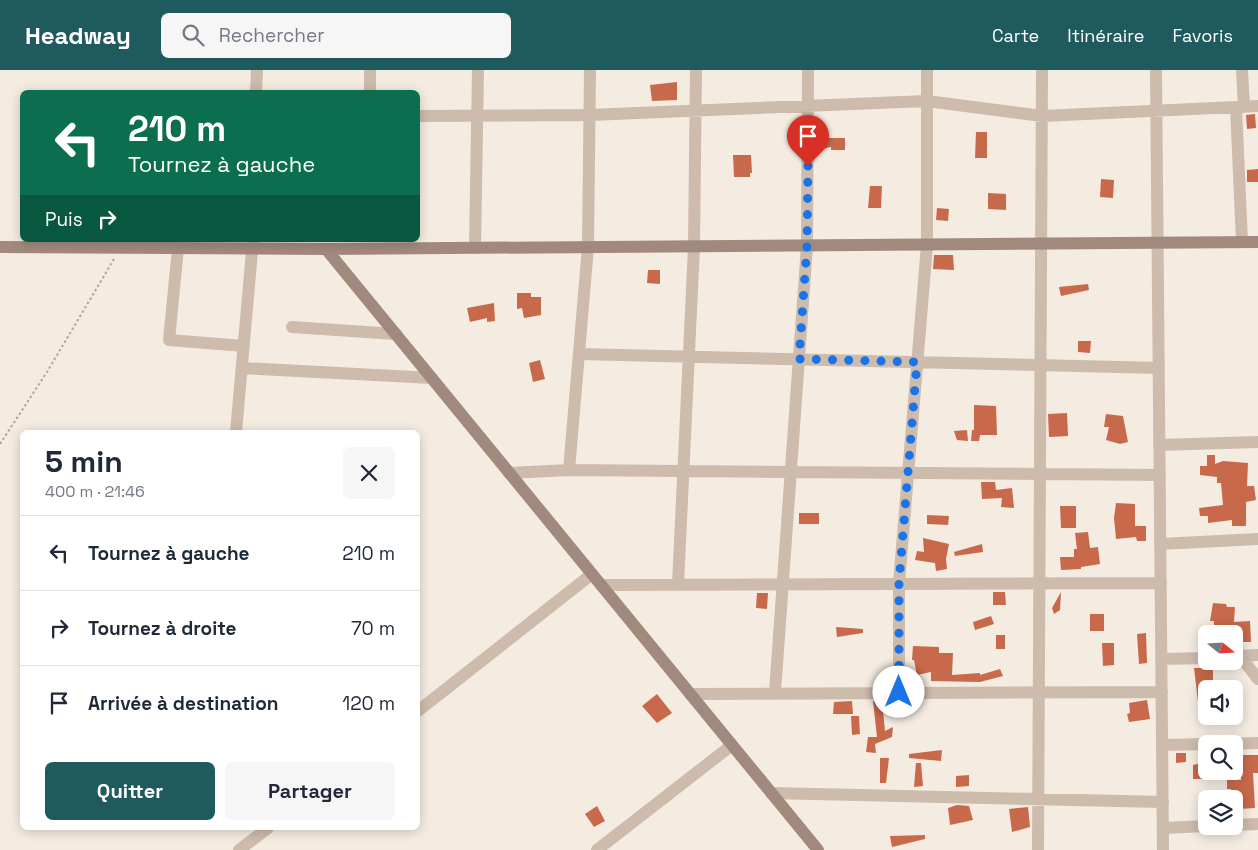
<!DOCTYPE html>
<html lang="fr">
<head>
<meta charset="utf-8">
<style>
	:root { --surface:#fff; --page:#f6f6f7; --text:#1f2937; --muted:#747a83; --line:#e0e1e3; --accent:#1f5a5e }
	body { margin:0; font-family:"Space Grotesk",sans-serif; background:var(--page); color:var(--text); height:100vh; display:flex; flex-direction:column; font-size:19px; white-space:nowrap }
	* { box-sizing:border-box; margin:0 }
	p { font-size:16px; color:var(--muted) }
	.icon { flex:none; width:28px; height:28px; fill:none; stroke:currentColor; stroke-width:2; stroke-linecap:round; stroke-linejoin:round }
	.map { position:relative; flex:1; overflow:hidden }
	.drawer { position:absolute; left:20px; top:360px; width:400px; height:400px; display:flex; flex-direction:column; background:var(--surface); border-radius:8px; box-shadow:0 2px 12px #0003 }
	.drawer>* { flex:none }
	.top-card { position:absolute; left:20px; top:20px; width:400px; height:152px; border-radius:8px; box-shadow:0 2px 12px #0003; background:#0b6e4f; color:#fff; overflow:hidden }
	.needle { width:32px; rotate:108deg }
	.tools { position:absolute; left:1198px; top:555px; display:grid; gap:10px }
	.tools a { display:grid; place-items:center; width:45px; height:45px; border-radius:8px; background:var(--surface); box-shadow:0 2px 12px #0003; font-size:25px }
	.pin { position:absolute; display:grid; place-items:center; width:42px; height:42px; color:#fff; margin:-51px -21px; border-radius:50% 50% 50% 0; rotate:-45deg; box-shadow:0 0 5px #0007 }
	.pin .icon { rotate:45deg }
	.me { position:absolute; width:55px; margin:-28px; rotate:0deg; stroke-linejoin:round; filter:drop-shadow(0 0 4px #0008) }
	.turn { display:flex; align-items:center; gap:18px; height:105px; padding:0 25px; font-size:22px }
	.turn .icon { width:65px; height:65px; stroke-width:2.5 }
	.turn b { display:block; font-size:35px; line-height:42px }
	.then { display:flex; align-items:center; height:48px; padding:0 25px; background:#0003; gap:10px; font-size:19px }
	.round { display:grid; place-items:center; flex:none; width:52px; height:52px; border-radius:8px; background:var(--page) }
	.overview { display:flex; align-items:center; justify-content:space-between; height:85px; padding:0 25px }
	h1 { font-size:30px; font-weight:700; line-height:38px }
	.action { display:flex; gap:10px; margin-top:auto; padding:10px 25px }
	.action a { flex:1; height:58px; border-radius:8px; background:var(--accent); color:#fff; font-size:20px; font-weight:700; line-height:58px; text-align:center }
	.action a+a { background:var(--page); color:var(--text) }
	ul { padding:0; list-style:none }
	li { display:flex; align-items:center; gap:15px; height:75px; padding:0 25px; border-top:1px solid var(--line) }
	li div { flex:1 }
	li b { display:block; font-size:19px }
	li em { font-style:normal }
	header { display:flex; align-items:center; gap:30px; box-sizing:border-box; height:70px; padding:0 25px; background:var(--accent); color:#fff }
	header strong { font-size:24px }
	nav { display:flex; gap:28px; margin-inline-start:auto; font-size:18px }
	.search { width:350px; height:45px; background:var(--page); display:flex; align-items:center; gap:12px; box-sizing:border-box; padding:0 18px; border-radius:8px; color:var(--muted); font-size:19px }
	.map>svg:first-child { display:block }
</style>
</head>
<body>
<header>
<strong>Headway</strong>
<div class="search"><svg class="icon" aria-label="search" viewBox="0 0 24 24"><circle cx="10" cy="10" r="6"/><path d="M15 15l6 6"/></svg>Rechercher</div>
<nav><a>Carte</a><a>Itinéraire</a><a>Favoris</a></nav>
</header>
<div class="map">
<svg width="1258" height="780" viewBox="0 0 1258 780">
	<rect width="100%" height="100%" fill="#f4ebe1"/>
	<path fill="#c8694b" d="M 677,12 L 677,30 L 652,31 L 650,15 Z
		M 1255,44 L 1256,58 L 1247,59 L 1246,45 Z
		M 976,62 L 987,62 L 987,88 L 975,88 Z
		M 820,68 L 845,68 L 845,80 L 831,80 L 831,77 L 821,79 Z
		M 733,85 L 751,85 L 752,103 L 750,103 L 750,107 L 734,107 Z
		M 1258,99 L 1258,112 L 1247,112 L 1247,100 Z
		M 1101,109 L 1114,110 L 1113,128 L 1100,127 Z
		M 870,116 L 882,116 L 881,138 L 868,138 Z
		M 988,123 L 1006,124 L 1006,140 L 988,139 Z
		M 937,138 L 949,139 L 948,151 L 936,150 Z
		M 934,185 L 953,185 L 954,200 L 933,199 Z
		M 648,200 L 660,200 L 660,214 L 647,213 Z
		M 1088,214 L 1089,220 L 1061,226 L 1059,217 Z
		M 517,223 L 531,223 L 531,227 L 541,227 L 541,245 L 524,248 L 522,238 L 517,239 Z
		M 494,233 L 495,251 L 487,252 L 487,248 L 470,252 L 467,238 Z
		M 1078,271 L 1091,271 L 1090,283 L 1078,282 Z
		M 540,290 L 545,309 L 533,312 L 529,293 Z
		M 974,335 L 996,336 L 997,365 L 980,365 L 979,371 L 971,371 L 972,360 L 974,360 Z
		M 1067,343 L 1068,366 L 1049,367 L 1048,344 Z
		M 1106,344 L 1123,346 L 1128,372 L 1120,374 L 1106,370 L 1109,357 L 1104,357 Z
		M 967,360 L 968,371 L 957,370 L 954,361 Z
		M 1207,385 L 1215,385 L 1215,394 L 1223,391 L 1248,393 L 1247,416 L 1254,416 L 1256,430 L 1246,432 L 1246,456 L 1232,456 L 1232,450 L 1208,453 L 1208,446 L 1200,446 L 1199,438 L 1223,435 L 1221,413 L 1217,413 L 1217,407 L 1200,405 L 1200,396 L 1207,396 Z
		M 981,412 L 995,412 L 996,420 L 1012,418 L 1014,438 L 1001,437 L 1002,428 L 982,429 Z
		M 1116,433 L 1135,434 L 1135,456 L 1146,456 L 1146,471 L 1137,471 L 1136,467 L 1116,469 L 1114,448 Z
		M 1060,436 L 1076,436 L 1076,458 L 1061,458 Z
		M 799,443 L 819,443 L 819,454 L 799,454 Z
		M 927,445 L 949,446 L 948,455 L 927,454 Z
		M 1088,462 L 1090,478 L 1098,477 L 1100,494 L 1081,497 L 1081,499 L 1061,500 L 1060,487 L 1074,487 L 1074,479 L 1077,479 L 1075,463 Z
		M 923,468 L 949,474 L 946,489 L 947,499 L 936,501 L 935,493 L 915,490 L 917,481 L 924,482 Z
		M 982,474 L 983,482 L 955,486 L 954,482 Z
		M 993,522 L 1005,522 L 1006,535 L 993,535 Z
		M 1061,522 L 1060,540 L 1054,544 L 1052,538 Z
		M 757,523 L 768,523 L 767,539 L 756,538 Z
		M 1213,533 L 1226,534 L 1227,537 L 1235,537 L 1234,552 L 1250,551 L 1251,572 L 1234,572 L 1234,564 L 1214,564 L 1214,551 L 1210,551 Z
		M 1090,544 L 1104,544 L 1104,561 L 1090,561 Z
		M 991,546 L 994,554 L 975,560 L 973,552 Z
		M 836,557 L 863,559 L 863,563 L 837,567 Z
		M 1146,563 L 1147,593 L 1139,594 L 1137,564 Z
		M 996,565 L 1005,565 L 1005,579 L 996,579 Z
		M 1102,573 L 1114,573 L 1114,595 L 1103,596 Z
		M 913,576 L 939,577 L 939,583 L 953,583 L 952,605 L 980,603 L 980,605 L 1000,599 L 1003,606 L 980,612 L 931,611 L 931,602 L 917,605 L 914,590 L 912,590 Z
		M 1194,598 L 1213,598 L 1213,616 L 1209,616 L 1209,619 L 1206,619 L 1206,631 L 1198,632 Z
		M 657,624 L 672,643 L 657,653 L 642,636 Z
		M 1147,630 L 1150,649 L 1129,652 L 1127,644 L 1130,643 L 1129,633 Z
		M 852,631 L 853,644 L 833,644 L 834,632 Z
		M 873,631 L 882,631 L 885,661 L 893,657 L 892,667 L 875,674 L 876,683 L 866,682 L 868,667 L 877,667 Z
		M 851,646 L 859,646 L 860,664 L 852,665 Z
		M 942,680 L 941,691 L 909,688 L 909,684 Z
		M 1176,683 L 1186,683 L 1186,692 L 1176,693 Z
		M 1241,685 L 1258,685 L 1258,703 L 1253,703 L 1255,738 L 1239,739 L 1239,728 L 1232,728 L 1231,719 L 1227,719 L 1227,710 L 1241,710 Z
		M 880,688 L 889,688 L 886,713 L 880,713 Z
		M 1206,692 L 1209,709 L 1193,709 L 1193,695 Z
		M 916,693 L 921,693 L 923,716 L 914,717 Z
		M 969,705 L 969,716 L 956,717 L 956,706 Z
		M 957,735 L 969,736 L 973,750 L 950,755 L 948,738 Z
		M 597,736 L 605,751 L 594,757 L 585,744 Z
		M 1028,737 L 1030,757 L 1012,762 L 1009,739 Z
		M 925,765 L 925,769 L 892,777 L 890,766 Z"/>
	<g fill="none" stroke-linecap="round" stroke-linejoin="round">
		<path stroke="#b9a596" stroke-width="2" stroke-dasharray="2.5 2.5" stroke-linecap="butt" d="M 0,374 L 47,302 L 114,189"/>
		<path stroke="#cdbbac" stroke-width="12" d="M 1156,0 L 1163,780
			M 1242,0 L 1244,37
			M 256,22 L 257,0
			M 370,22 L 370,0
			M 1236,37 L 1242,172
			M 418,46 L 590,45 L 927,31 L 1042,46 L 1258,36
			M 178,178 L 169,270 L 244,276
			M 475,178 L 478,0
			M 292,257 L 396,264
			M 579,284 L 1159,298
			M 242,298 L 432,308
			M 236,362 L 253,170
			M 1159,375 L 1258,372
			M 569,400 L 588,177 L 590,0
			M 509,403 L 569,400 L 1160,405
			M 1160,474 L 1258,469
			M 678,514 L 694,177 L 696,0
			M 601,515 L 1161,513
			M 1236,586 L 1258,585
			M 1240,586 L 1258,609
			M 1161,589 L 1206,588
			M 775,622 L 807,176 L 808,0
			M 899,622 L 899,513 L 927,175 L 927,0
			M 690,624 L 1162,622
			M 418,641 L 592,504
			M 1218,674 L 1258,673
			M 1162,675 L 1206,674
			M 771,723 L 1163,732
			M 1234,755 L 1258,754
			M 1163,758 L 1207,756
			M 239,780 L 268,758
			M 597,780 L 732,675
			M 1038,780 L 1042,0"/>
		<path stroke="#a18a7d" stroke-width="12" d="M 0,177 L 326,179 L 1258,172
			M 326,179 L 818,780"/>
	</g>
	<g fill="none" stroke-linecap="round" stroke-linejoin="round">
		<path stroke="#1a73e8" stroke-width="9" stroke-dasharray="0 16.2" d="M 808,96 L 807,176 L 799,289 L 917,292 L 899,513 L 899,622"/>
	</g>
</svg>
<div class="tools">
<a><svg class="needle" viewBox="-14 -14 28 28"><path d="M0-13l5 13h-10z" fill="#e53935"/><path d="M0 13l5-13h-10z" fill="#747a83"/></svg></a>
<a><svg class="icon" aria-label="sound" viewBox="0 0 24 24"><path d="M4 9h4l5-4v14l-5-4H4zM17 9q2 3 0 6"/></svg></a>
<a><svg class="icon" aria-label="search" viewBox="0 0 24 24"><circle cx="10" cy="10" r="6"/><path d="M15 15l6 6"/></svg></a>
<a><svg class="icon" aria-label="layers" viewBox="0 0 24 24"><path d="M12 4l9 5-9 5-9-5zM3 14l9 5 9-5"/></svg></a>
</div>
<div class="pin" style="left:808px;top:96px;background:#d93025"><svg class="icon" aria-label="arrive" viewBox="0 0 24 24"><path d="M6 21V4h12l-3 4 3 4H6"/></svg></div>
<svg class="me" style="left:899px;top:622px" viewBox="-20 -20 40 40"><circle r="19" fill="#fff"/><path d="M0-13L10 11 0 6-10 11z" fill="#1a73e8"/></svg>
<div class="top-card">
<div class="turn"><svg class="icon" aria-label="left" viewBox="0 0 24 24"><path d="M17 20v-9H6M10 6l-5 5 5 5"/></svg><div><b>210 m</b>Tournez à gauche</div></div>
<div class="then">Puis<svg class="icon" aria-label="right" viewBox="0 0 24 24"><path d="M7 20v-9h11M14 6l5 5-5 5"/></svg></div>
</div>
<section class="drawer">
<div class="overview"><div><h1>5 min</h1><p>400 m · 21:46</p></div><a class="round"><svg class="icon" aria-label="close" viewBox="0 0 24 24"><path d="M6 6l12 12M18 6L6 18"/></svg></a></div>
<ul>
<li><svg class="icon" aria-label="left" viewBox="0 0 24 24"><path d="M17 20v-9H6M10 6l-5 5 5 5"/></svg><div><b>Tournez à gauche</b></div><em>210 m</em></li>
<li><svg class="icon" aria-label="right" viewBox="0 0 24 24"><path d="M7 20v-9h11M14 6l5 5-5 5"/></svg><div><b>Tournez à droite</b></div><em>70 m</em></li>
<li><svg class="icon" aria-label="arrive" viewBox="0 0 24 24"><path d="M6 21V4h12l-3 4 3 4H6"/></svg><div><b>Arrivée à destination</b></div><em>120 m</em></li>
</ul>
<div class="action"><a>Quitter</a><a>Partager</a></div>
</section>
</div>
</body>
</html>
